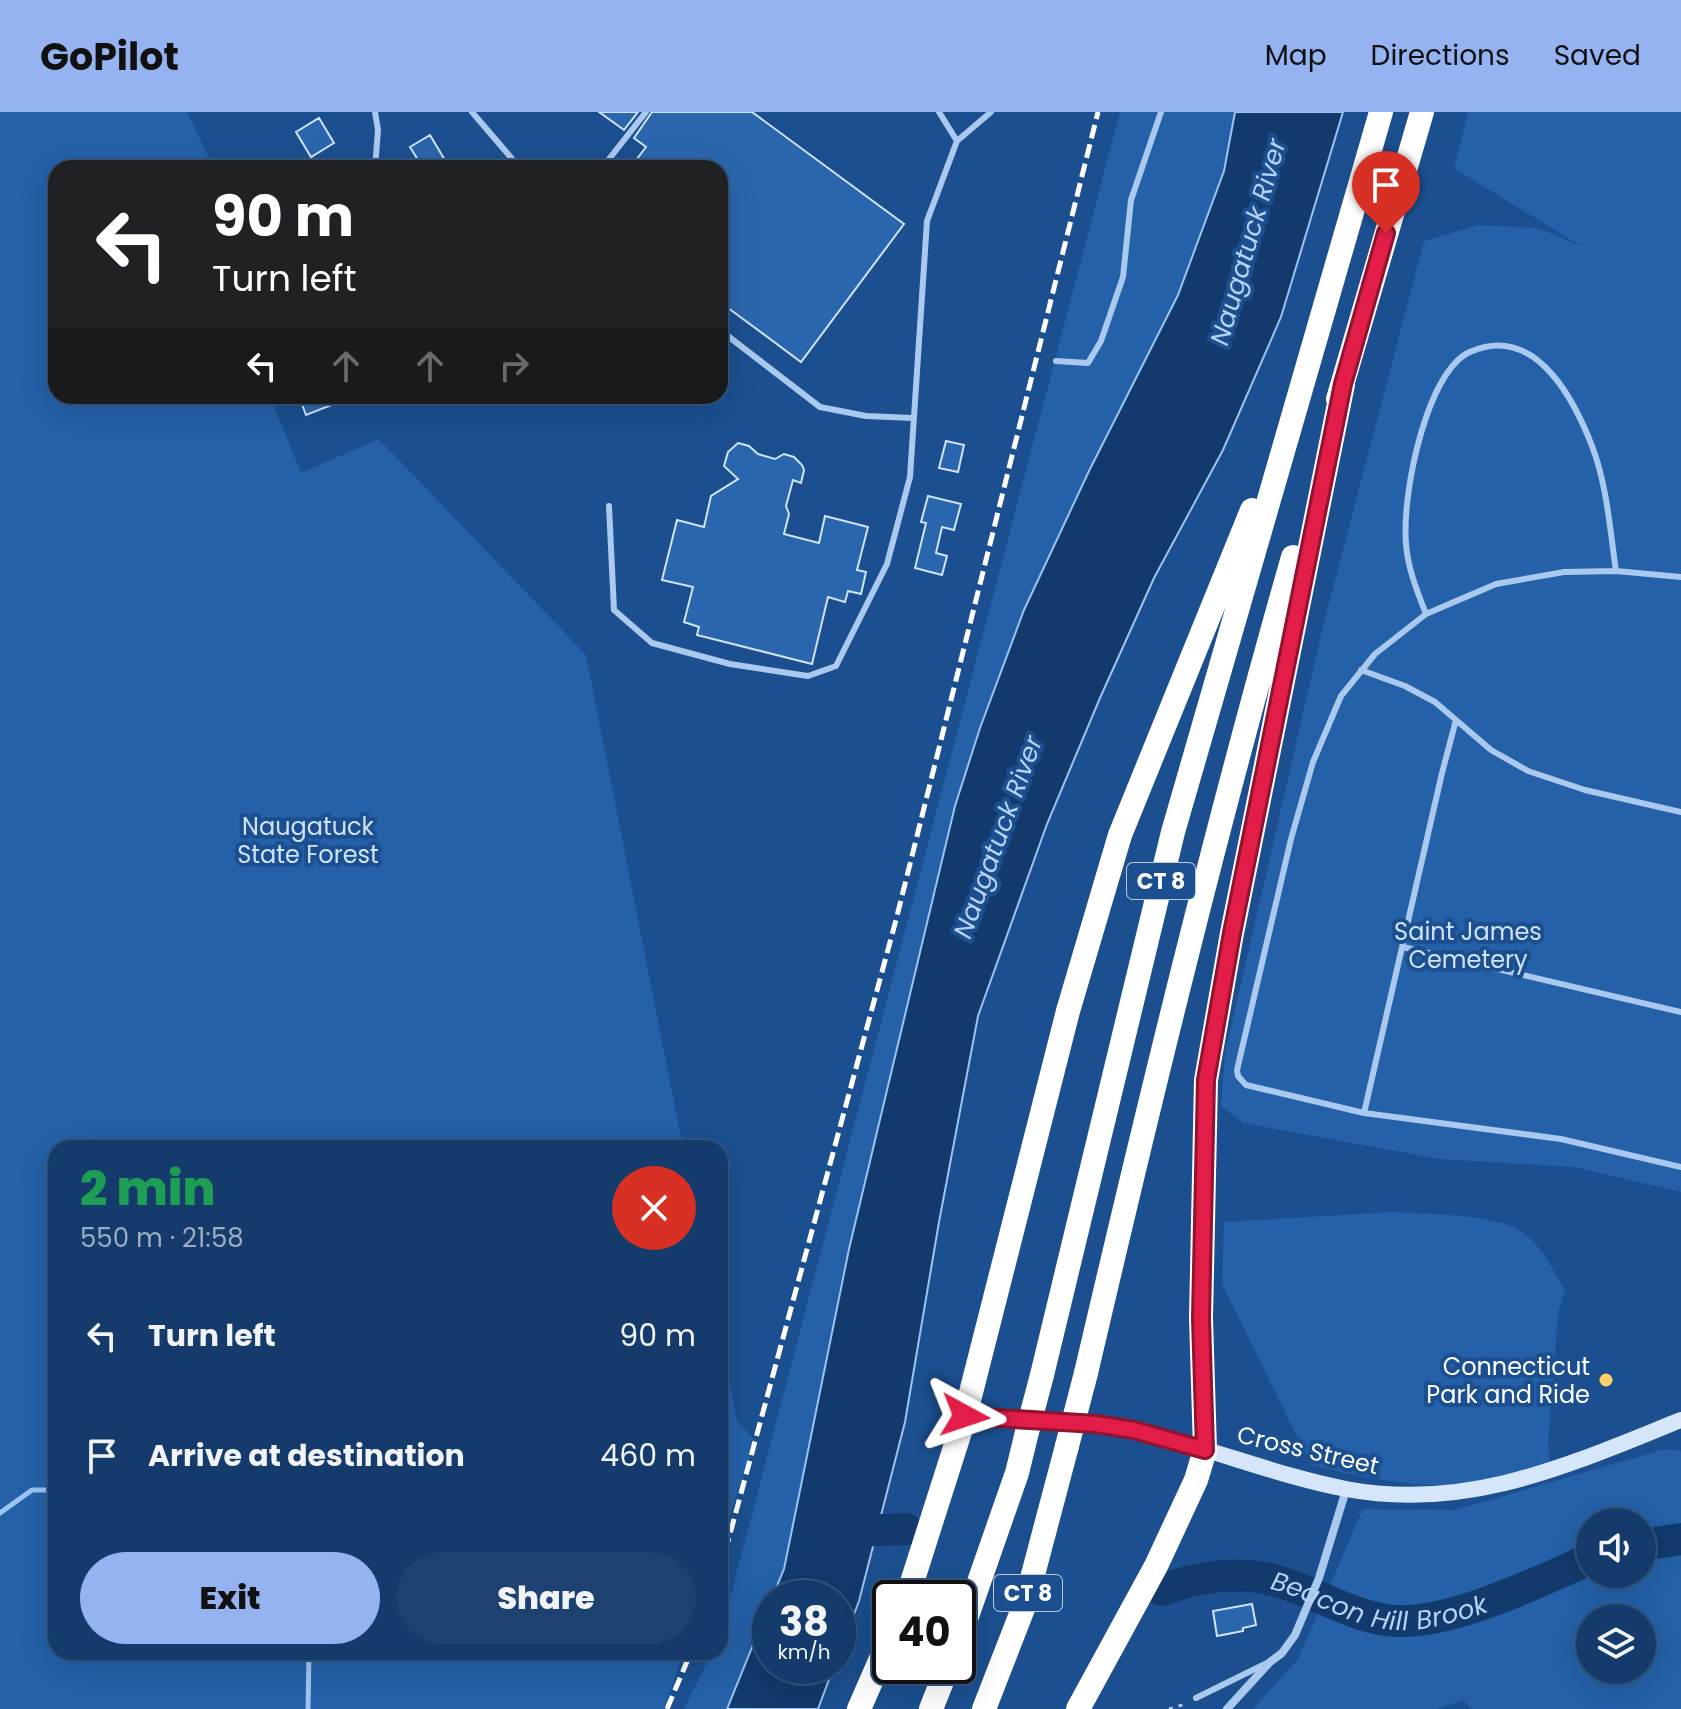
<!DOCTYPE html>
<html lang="en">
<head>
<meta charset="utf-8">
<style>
	:root { --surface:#143b6b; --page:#1d4271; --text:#f1f3f6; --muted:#9dadc1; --line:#33557e; --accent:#95b2f1 }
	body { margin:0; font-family:Poppins,sans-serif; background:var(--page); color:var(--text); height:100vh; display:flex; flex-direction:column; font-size:30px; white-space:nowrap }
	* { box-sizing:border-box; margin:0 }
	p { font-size:26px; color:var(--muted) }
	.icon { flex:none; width:44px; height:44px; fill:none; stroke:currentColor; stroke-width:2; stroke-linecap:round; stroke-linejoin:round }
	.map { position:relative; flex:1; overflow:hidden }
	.side { position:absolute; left:48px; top:1028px; width:680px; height:520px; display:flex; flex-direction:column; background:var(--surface); border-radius:24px; box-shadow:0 8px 32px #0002,0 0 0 2px var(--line) }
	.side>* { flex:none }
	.top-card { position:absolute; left:48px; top:48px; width:680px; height:244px; border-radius:24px; box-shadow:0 8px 32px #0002,0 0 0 2px var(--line); background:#202124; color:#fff; overflow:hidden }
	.tools { position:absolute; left:1576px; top:1396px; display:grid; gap:16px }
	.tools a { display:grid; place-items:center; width:80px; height:80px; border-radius:50%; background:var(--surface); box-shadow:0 8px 32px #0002,0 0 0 2px var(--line); font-size:40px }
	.speed { position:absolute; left:752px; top:1468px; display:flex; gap:16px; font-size:40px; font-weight:700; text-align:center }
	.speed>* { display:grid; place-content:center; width:104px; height:104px; border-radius:50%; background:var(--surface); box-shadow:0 8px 32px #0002,0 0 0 2px var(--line); line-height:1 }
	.speed small { font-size:20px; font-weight:400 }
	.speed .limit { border:4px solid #111; border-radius:12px; background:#fff; color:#111 }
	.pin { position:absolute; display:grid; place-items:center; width:68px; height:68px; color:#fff; margin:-82px -34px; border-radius:50% 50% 50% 0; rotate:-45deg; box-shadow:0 0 8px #0007 }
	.pin .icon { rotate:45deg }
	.me { position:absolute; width:88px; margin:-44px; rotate:95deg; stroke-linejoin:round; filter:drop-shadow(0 0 6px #0008) }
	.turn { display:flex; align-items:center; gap:28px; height:168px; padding:0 32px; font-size:36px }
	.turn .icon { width:104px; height:104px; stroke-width:2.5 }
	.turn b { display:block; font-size:56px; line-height:68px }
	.lanes { display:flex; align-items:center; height:76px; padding:0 32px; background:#0003; justify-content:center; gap:40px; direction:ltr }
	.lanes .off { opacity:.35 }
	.round { display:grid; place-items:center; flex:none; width:84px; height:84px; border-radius:42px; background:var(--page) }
	.summary { display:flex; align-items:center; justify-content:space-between; height:136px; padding:0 32px }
	h1 { font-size:48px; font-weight:800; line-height:60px; color:#1e9e55 }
	.button { display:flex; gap:16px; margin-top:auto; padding:16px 32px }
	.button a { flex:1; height:92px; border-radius:48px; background:var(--accent); color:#111; font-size:32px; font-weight:800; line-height:92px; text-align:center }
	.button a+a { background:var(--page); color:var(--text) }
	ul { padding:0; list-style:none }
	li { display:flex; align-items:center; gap:24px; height:120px; padding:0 32px }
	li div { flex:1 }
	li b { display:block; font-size:30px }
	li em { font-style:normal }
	header { display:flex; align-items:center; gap:48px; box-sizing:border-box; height:112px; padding:0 40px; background:var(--accent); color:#111 }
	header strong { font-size:38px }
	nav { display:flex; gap:44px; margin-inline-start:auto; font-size:28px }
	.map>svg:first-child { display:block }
</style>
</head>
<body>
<header>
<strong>GoPilot</strong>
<nav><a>Map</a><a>Directions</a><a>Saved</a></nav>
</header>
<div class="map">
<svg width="1681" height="1597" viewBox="0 0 1681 1597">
	<rect width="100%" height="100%" fill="#1b4f8f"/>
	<path fill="#2461a8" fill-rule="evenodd" d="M 0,0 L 187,0 L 214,56 L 56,56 L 56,284 L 270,284 L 301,361 L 379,327 L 586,543 L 683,1036 L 56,1036 L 56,1540 L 684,1540 L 664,1597 L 0,1597 Z
		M 1120,0 L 1235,0 L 1224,59 L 1178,183 L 1089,359 L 1024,498 L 955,694 L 849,1137 L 784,1457 L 726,1597 L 684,1597 L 712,1540 L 720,1540 L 720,1524 Z
		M 1468,0 L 1681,0 L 1681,1080 L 1574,1055 L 1439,1047 L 1243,1011 L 1221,994 L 1225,941 L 1323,514 L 1424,129 L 1478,113 L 1538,116 L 1581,134 L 1454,56 Z
		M 1392,1100 C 1424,1102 1496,1102 1521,1119 C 1542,1133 1552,1157 1565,1178 L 1558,1201 L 1548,1332 L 1550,1351 C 1534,1356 1518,1363 1502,1367 C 1441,1383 1371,1367 1311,1353 L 1222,1172 L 1224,1110 Z
		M 720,1223 L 737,1308 L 755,1329 L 720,1432 Z
		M 1665,1337 L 1681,1339 L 1681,1597 L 1472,1597 L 1463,1588 L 1437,1597 L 1253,1597 L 1298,1547 L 1363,1397 L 1455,1398 ZM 1590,1410 L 1642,1410 L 1642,1462 L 1590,1462 ZM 1590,1506 L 1642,1506 L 1642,1558 L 1590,1558 Z"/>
	<path fill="#123a6d" stroke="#9cc4f0" stroke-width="2" d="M 1235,0 L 1343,0 L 1281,205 L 1223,338 L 1154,466 L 1100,586 L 1047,712 L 978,904 L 939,1110 L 905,1310 L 859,1489 L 838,1544 L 838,1486 L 772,1486 L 784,1457 L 849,1137 L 955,694 L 980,616 L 1024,498 L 1089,359 L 1178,183 L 1224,59 Z
		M 770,1491 L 770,1554 L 834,1554 L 818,1597 L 727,1597 Z"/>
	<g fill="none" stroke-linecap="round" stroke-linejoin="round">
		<path stroke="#9cc4f0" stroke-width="5" d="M 0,1401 L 32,1378 L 56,1378
			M 308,1597 L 309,1540"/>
		<g stroke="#123a6d" stroke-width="32">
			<path d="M 834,1420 L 906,1417"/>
			<path d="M 1642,1433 L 1681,1427"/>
			<path id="s1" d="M 1162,1478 C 1198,1465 1238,1458 1276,1469 C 1313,1479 1347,1502 1386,1508 C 1443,1517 1538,1470 1590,1447"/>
		</g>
	</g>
	<path fill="#2a66ad" stroke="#cfe3fa" stroke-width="2" d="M 599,0 L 638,0 L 624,18 Z
		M 652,0 L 752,0 L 904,112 L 801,250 L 720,190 L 720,56 L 630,56 L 646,35 L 634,26 Z
		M 319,6 L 334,31 L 311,45 L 296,20 Z
		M 430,23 L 446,50 L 436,56 L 423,56 L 410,35 Z
		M 299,284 L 352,284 L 352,285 L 306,303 Z
		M 946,329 L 964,333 L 958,360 L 939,356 Z
		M 738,331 L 749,334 L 758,342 L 775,347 L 784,342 L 794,345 L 802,353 L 804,358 L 801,371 L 793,368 L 786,394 L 789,402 L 784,422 L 819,431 L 825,404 L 868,415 L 857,458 L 866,460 L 861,482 L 848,479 L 845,490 L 828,485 L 812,552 L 697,523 L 699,515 L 684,510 L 693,475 L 662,468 L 677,408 L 704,415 L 711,384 L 738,367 L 724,354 L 728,340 Z
		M 928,384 L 961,392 L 954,418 L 942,415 L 936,441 L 947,444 L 942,463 L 915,456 L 926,411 L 921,410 Z
		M 1252,1492 L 1256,1513 L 1243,1516 L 1243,1519 L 1217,1524 L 1213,1499 Z"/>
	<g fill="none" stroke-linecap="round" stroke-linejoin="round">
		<path stroke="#a9c9ee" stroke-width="3" stroke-dasharray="4 6" stroke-linecap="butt" d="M 1169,1597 L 1185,1592"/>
		<path stroke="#a9c9ee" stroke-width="6" d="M 472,0 L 520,56
			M 939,0 L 957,29
			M 375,56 L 378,18 L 375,0
			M 602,56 L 646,0
			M 720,218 L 820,295 L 866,304 L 913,306
			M 1056,249 L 1088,251 L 1101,229 L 1123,165 L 1131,88 L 1161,0
			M 609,394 L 614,498 L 652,531 L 730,552 L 808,564 L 836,554 L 887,452 L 910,365 L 927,109 L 957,29 L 991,0
			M 1681,465 L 1616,459 L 1564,460 L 1496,472 L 1426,502 L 1375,542 L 1341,584 L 1313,650 L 1291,727 L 1237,958 L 1238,964 L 1246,973 L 1364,1001 L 1561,1027 L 1681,1055
			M 1426,502 C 1417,479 1408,457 1406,432 C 1402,384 1423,282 1458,248 C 1465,241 1476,237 1485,235 C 1541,223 1575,290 1592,334 C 1607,373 1610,418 1616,459
			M 1361,558 L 1405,574 L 1435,590 L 1491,638 L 1528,659 L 1585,678 L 1681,700
			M 1403,835 L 1681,900
			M 1364,1001 L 1442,661 L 1456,608
			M 1196,1586 L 1267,1551"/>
		<path stroke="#a9c9ee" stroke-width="8" d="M 1227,1597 L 1270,1550 L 1282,1541 L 1295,1523 L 1319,1466 L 1346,1378"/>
		<path stroke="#d6e6fa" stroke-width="16" d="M 965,1304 C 1021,1311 1079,1306 1135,1319 C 1206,1334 1274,1363 1346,1377 C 1468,1400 1571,1352 1681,1308"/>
		<path stroke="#fff" stroke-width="24" d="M 1338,287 L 1422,0
			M 1086,1261 C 1150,987 1216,715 1293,445
			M 1042,1263 L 1173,720 L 1381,0
			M 907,1486 L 965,1304 L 1068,899 L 1120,723 L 1252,398
			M 958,1530 L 1017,1361 L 1028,1316
			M 859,1597 L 890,1526
			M 931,1597 L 948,1554
			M 984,1597 L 1026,1489 L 1067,1334
			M 1078,1597 L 1156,1454 L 1196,1368 L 1205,1338 L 1201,1206 L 1206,968 L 1232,821 L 1343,272"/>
		<path stroke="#fff" stroke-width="5" stroke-dasharray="14 6" stroke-linecap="butt" d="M 720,1459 L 896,808 L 1098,0
			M 667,1597 L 691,1540"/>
		<path stroke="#fff" stroke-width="24" d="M 1028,1316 L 1042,1263
			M 1067,1334 L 1086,1261"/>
	</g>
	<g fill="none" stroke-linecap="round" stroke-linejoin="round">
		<defs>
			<path id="route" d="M 965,1304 L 1096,1312 L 1134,1318 L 1205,1338 L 1201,1206 L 1206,968 L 1232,821 L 1343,272 L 1386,121"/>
		</defs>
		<use href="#route" stroke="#92132f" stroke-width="20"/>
		<use href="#route" stroke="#e11d48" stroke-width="14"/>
	</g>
	<circle fill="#ffd166" stroke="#1b4f8f" stroke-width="3" cx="1606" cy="1268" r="8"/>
	<g text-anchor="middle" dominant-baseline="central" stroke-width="8" stroke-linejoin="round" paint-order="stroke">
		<g fill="#1b4f8f" stroke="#bbcadd" stroke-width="2">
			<rect x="1127" y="751" width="68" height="36" rx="6"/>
			<rect x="994" y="1463" width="68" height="36" rx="6"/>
		</g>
		<g font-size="22" font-weight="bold" fill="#fff">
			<text x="1161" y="769">CT 8</text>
			<text x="1028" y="1481">CT 8</text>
		</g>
		<g font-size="24" fill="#cfe3fa" stroke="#1b4f8f">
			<text x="308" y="714">Naugatuck<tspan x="308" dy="28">State Forest</tspan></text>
			<text x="1468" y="819">Saint James<tspan x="1468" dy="28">Cemetery</tspan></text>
		</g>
		<g font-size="24" fill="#fff" stroke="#1b4f8f" text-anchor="end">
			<text x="1590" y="1254">Connecticut<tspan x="1590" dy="28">Park and Ride</tspan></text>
		</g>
		<g font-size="24" fill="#fff" stroke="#1b4f8f">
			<text transform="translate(1308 1338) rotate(13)">Cross Street</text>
		</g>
		<g font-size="26" font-style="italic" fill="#b5d3f5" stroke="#1b4f8f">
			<text transform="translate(1248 130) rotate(-74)">Naugatuck River</text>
			<text transform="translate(998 725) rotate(-70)">Naugatuck River</text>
			<text stroke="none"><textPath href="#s1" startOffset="224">Beacon Hill Brook</textPath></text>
		</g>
	</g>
</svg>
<div class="tools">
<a><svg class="icon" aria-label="sound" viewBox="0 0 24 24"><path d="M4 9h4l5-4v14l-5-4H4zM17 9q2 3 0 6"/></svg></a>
<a><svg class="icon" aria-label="layers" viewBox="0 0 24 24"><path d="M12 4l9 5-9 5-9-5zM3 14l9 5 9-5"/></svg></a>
</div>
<div class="speed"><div>38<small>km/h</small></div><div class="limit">40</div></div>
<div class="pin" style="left:1386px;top:121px;background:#d93025"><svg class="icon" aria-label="arrive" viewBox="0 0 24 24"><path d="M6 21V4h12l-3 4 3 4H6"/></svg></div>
<svg class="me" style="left:965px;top:1304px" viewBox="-20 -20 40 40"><path d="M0-17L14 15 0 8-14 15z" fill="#e11d48" stroke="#fff" stroke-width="4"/></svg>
<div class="top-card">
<div class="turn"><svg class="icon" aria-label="left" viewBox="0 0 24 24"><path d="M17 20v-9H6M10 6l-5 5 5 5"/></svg><div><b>90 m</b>Turn left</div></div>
<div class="lanes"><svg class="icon" aria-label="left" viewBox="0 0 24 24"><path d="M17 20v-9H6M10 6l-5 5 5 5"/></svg><svg class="icon off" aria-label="ahead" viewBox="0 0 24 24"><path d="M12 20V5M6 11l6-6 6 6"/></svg><svg class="icon off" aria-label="ahead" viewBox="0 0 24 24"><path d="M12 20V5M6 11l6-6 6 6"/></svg><svg class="icon off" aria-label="right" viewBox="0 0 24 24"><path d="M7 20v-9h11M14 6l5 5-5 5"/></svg></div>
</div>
<section class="side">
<div class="summary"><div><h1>2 min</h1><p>550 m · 21:58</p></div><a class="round" style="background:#d93025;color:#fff"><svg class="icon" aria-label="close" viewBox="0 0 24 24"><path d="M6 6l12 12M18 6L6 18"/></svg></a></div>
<ul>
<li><svg class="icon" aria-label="left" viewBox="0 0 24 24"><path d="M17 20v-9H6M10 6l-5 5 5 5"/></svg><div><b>Turn left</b></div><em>90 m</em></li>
<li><svg class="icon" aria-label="arrive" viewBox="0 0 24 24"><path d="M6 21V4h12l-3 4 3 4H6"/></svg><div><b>Arrive at destination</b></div><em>460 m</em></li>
</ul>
<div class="button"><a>Exit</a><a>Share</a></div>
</section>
</div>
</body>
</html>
